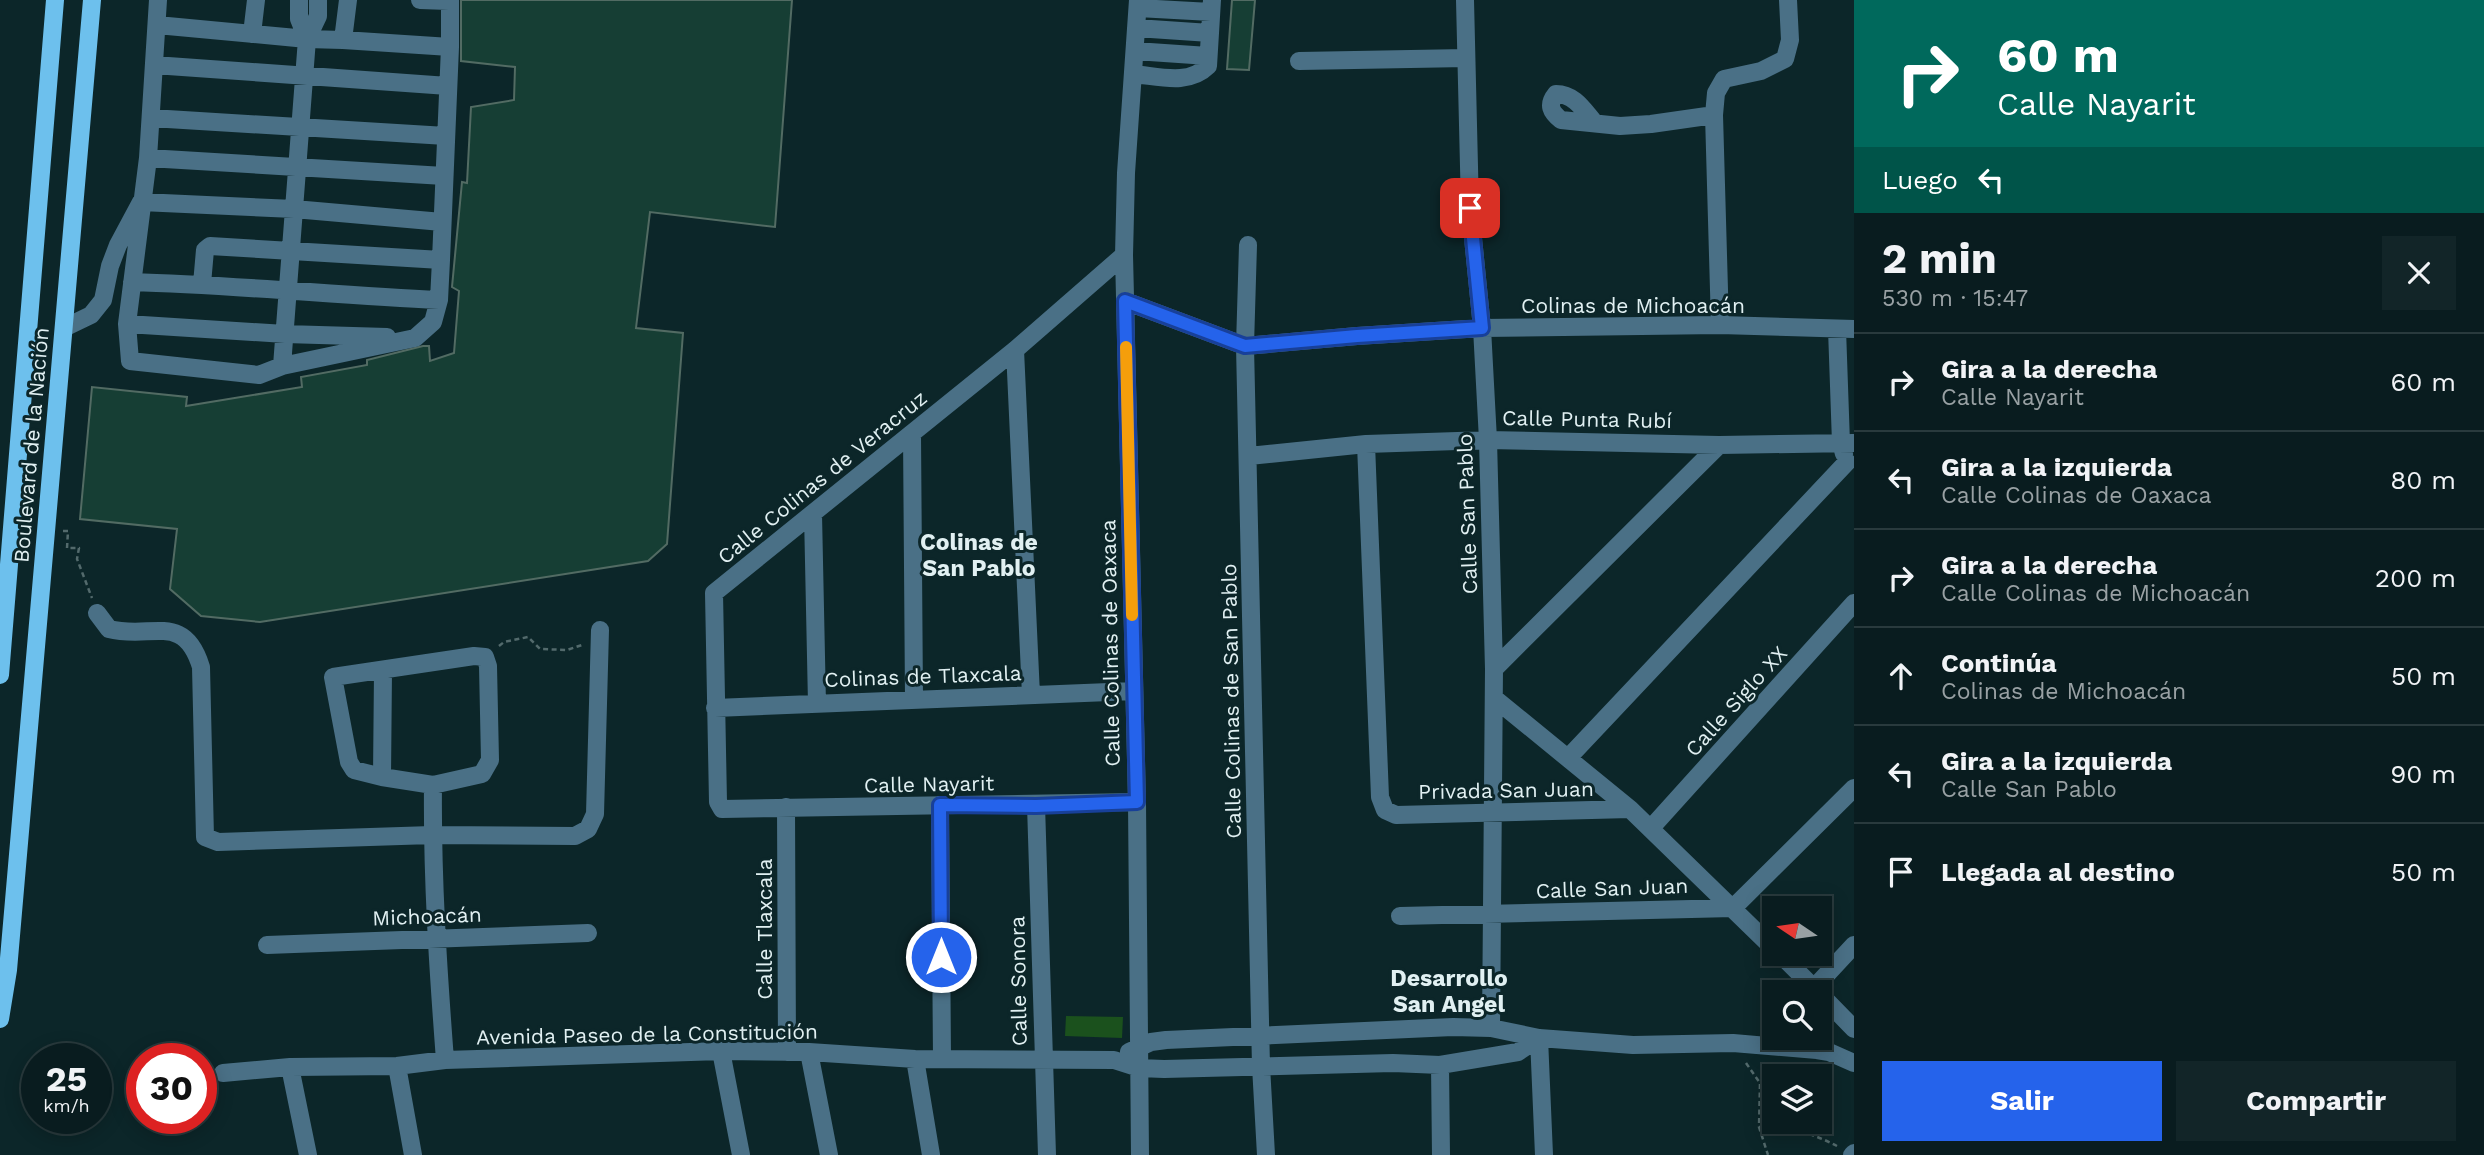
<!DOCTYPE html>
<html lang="es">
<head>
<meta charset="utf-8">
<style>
	:root { --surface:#091c1f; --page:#122528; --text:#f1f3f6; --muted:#99a1a4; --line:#293a3d; --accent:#2563eb }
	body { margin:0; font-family:"Work Sans",sans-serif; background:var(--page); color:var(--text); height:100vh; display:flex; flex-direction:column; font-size:26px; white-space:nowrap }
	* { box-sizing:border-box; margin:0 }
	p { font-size:23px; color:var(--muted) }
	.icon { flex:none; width:38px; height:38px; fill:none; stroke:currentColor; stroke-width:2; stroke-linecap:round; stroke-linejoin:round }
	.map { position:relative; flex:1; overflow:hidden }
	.drawer { display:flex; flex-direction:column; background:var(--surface); width:630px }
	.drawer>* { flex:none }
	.banner { background:#00695c; color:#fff; overflow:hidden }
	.needle { width:46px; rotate:283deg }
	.buttons { position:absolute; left:1762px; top:896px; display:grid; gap:14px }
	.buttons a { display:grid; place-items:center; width:70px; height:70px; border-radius:0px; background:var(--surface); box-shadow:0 4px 18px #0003,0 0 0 2px var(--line); font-size:35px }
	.speed { position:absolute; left:21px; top:1043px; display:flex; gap:14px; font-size:35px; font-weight:700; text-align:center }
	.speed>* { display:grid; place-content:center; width:91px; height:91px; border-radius:50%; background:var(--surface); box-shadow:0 4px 18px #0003,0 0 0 2px var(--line); line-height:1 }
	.speed small { font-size:18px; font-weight:400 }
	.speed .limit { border:10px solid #d22; background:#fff; color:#111 }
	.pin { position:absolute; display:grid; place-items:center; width:60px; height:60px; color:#fff; margin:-30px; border-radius:14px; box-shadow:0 4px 10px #0006 }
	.me { position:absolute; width:77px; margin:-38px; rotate:0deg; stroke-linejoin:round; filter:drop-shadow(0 0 5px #0008) }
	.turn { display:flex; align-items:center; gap:24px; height:147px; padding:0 28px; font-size:32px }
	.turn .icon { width:91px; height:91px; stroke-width:2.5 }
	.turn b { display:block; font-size:49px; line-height:60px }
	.then { display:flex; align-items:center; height:66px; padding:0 28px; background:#0003; gap:14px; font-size:26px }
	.round { display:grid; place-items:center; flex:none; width:74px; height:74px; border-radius:0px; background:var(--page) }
	.overview { display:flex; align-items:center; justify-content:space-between; height:119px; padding:0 28px }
	h1 { font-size:42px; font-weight:700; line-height:52px }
	.button { display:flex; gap:14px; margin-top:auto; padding:14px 28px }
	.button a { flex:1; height:80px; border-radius:0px; background:var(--accent); color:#fff; font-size:28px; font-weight:700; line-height:80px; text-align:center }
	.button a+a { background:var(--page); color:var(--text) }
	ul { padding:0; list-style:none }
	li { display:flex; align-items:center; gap:21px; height:98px; padding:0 28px; border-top:2px solid var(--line) }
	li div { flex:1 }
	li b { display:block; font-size:26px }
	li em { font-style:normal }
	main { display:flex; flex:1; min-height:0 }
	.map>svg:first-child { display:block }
</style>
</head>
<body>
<main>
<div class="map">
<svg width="1854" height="1155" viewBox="0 0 1854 1155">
	<rect width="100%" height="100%" fill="#0c2629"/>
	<path fill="#1b511d" d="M 1066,1016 L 1123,1017 L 1122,1038 L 1065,1036 Z"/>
	<path fill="#163e34" stroke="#526b63" stroke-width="2" d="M 461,0 L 792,0 L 775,227 L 650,212 L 636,328 L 683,333 L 667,544 L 648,561 L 260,622 L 201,616 L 170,589 L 177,529 L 80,519 L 92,387 L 187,397 L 186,406 L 302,387 L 301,377 L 367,365 L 367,360 L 423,346 L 429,346 L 430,361 L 454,353 L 459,291 L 452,287 L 462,182 L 467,183 L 471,107 L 514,100 L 515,67 L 461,61 Z
		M 1232,0 L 1255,0 L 1249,70 L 1227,69 Z"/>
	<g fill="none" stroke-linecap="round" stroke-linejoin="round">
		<path stroke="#536a6c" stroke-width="2.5" stroke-dasharray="5 3.5" stroke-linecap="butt" d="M 63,531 L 68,531 L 67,548 L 79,548 L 77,559 L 92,598
			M 499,646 L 504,642 L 528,637 L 540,649 L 567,650 L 582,645
			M 1746,1063 L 1760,1083 L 1759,1127 L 1768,1155
			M 1759,1127 C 1787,1126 1812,1133 1837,1146"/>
		<path stroke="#4a7086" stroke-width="18" d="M 158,0 L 148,158 L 127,324 L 130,361 L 259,375 L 282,366 L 415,338 L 433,322 L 439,300 L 441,260 L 450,47 L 450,0
			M 299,0 L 299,19 L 307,39
			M 420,0 L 449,1
			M 1138,0 L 1126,173 L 1124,255 L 1137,802 L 1140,1155
			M 1465,0 L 1470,208 L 1482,328 L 1488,440 L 1494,669 L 1491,1028
			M 1138,8 L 1211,12
			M 157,25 L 307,39 L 343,40 L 348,0
			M 1136,28 L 1210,33
			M 252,34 L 256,0
			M 343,40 L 450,47
			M 1135,51 L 1208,56
			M 1299,61 L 1466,58
			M 154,65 L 448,86
			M 1133,74 C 1158,76 1188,86 1208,66 L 1212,0
			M 151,118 L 446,136
			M 1594,122 C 1583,109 1574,94 1556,94 C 1547,105 1551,112 1561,120 L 1620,126 L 1651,124 L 1714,115
			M 148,158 L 444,176
			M 1248,245 L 1245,346 L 1261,1066 L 1266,1155
			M 1124,255 L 1015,350 L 714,593 L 718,802 L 722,809 L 1137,802
			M 132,282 C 234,285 336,295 439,300
			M 202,284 L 205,250 L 210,246 L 441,260
			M 1125,301 L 1245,346 L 1357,336 L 1482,328 L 1720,325 L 1854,329
			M 127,324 L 285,334 L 387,337
			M 1720,325 L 1714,115 L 1716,93 L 1724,79 L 1761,71 L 1785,59 L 1790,40 L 1788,0
			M 64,328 L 91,315 L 103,300 L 110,266 L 118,245 L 141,202 L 294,209 L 442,222
			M 1837,329 L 1841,443 L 1844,454
			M 1015,350 L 1031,695
			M 282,366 L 307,39 L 318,16 L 318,0
			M 912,434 L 914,699
			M 1366,444 L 1380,797 L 1385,810 L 1396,815 L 1630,809
			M 1249,456 L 1366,444 L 1488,440 L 1719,445 L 1854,443
			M 813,514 L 817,704
			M 97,613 L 109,629 C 151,640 184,611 201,667 L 205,837 L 218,842 L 432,835 L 575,836 L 588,829 L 595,814 L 600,630
			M 474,656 L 485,657 L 488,666 L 490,760 L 482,774 L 433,785 L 382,777 L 354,770 L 349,762 L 333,677 Z
			M 1494,669 L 1719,445
			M 1494,698 L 1630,809 L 1774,949
			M 715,708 L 1134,691
			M 1568,758 L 1847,462
			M 382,777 L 383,671
			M 433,785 C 432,877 438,968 445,1060
			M 940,805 L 942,1058
			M 1036,805 L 1047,1155
			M 786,807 L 787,1052
			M 1651,828 L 1854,603
			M 1400,916 L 1733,908 L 1854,788
			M 267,945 L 588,933
			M 1780,954 L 1818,992
			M 1814,988 L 1854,945
			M 1820,994 L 1854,1029
			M 721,1051 L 741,1155
			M 809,1052 L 829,1155
			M 1129,1052 L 1151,1042 L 1166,1040 L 1453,1027 L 1491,1028 L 1539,1038 L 1633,1045 L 1733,1043 L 1817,1050 L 1829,1052 L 1854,1063
			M 915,1059 L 931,1155
			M 1440,1065 L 1441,1155
			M 397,1066 L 413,1155
			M 290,1067 L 308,1155
			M 223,1073 L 290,1067 L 397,1066 L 445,1060 L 721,1051 L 809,1052 L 915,1059 L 1114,1060 L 1139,1068 L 1164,1069 L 1393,1063 L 1440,1065 L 1518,1052 L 1539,1038 L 1544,1155
			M 1852,1155 L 1854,1153"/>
		<path stroke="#6dc0ed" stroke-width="18" d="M 0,675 L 55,0
			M 0,1019 L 8,970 L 92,0"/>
	</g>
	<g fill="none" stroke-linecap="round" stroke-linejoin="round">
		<defs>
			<path id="route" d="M 941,957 L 940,805 L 1036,806 L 1137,802 L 1125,301 L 1245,346 L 1357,336 L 1482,328 L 1470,208"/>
		</defs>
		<use href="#route" stroke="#184099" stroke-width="18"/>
		<use href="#route" stroke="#2563eb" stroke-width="12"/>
		<path stroke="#f59e0b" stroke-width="12" d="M 1126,347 L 1132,615"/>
	</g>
	<g text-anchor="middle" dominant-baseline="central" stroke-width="6" stroke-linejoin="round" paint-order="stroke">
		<g font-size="21" fill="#e1f0f2" stroke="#0c2629">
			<text x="1633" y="305">Colinas de Michoacán</text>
			<text transform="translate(1587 419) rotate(1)">Calle Punta Rubí</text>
			<text transform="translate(31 445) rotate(-85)">Boulevard de la Nación</text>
			<text transform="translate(822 477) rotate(-39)">Calle Colinas de Veracruz</text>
			<text transform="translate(1467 514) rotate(-92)">Calle San Pablo</text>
			<text transform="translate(1110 643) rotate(-91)">Calle Colinas de Oaxaca</text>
			<text transform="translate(923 676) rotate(-2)">Colinas de Tlaxcala</text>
			<text transform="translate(1231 701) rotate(-91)">Calle Colinas de San Pablo</text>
			<text transform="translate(1736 701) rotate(-48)">Calle Siglo XX</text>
			<text transform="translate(929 784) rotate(-1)">Calle Nayarit</text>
			<text transform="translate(1506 790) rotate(-1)">Privada San Juan</text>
			<text transform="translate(1612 888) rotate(-2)">Calle San Juan</text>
			<text transform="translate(427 916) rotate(-2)">Michoacán</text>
			<text transform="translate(764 929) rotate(-90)">Calle Tlaxcala</text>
			<text transform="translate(1018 981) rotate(-91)">Calle Sonora</text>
			<text transform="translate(647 1034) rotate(-1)">Avenida Paseo de la Constitución</text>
		</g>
		<g font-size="23" font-weight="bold" fill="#e1f0f2" stroke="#0c2629">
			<text x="979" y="542">Colinas de<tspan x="979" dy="26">San Pablo</tspan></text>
			<text x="1449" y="978">Desarrollo<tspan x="1449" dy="26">San Angel</tspan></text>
		</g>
	</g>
</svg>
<div class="buttons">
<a><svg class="needle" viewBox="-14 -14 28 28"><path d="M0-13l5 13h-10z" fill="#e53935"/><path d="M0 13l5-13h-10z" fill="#99a1a4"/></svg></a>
<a><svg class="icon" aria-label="search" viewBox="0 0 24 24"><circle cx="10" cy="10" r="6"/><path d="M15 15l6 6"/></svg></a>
<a><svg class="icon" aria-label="layers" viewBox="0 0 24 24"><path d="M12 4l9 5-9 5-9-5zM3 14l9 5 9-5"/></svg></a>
</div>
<div class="speed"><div>25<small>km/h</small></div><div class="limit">30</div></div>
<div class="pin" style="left:1470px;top:208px;background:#d93025"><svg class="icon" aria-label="arrive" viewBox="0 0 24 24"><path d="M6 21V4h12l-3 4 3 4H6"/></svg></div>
<svg class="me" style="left:941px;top:957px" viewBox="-20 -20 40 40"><circle r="17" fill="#2563eb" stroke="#fff" stroke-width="3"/><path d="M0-11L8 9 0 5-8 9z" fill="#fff"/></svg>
</div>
<section class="drawer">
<div class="banner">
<div class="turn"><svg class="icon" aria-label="right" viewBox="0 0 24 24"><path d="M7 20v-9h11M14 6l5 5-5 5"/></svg><div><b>60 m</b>Calle Nayarit</div></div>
<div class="then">Luego<svg class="icon" aria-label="left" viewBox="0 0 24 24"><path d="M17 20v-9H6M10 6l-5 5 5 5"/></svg></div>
</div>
<div class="overview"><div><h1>2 min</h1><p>530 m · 15:47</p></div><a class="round"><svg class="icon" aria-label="close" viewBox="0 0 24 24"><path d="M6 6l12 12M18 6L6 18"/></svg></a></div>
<ul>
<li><svg class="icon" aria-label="right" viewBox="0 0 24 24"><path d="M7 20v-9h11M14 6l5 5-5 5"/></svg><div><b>Gira a la derecha</b><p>Calle Nayarit</p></div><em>60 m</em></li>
<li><svg class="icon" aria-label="left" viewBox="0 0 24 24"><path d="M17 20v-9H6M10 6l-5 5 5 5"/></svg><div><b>Gira a la izquierda</b><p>Calle Colinas de Oaxaca</p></div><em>80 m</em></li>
<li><svg class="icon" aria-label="right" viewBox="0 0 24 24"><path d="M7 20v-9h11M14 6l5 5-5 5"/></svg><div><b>Gira a la derecha</b><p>Calle Colinas de Michoacán</p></div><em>200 m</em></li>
<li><svg class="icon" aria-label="ahead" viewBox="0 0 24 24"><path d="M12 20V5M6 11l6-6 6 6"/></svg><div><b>Continúa</b><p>Colinas de Michoacán</p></div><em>50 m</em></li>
<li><svg class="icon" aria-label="left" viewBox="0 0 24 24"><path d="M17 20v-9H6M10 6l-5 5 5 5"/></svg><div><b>Gira a la izquierda</b><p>Calle San Pablo</p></div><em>90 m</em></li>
<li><svg class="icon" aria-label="arrive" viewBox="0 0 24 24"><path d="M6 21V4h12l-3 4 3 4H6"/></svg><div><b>Llegada al destino</b></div><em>50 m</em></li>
</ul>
<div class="button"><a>Salir</a><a>Compartir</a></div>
</section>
</main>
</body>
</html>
